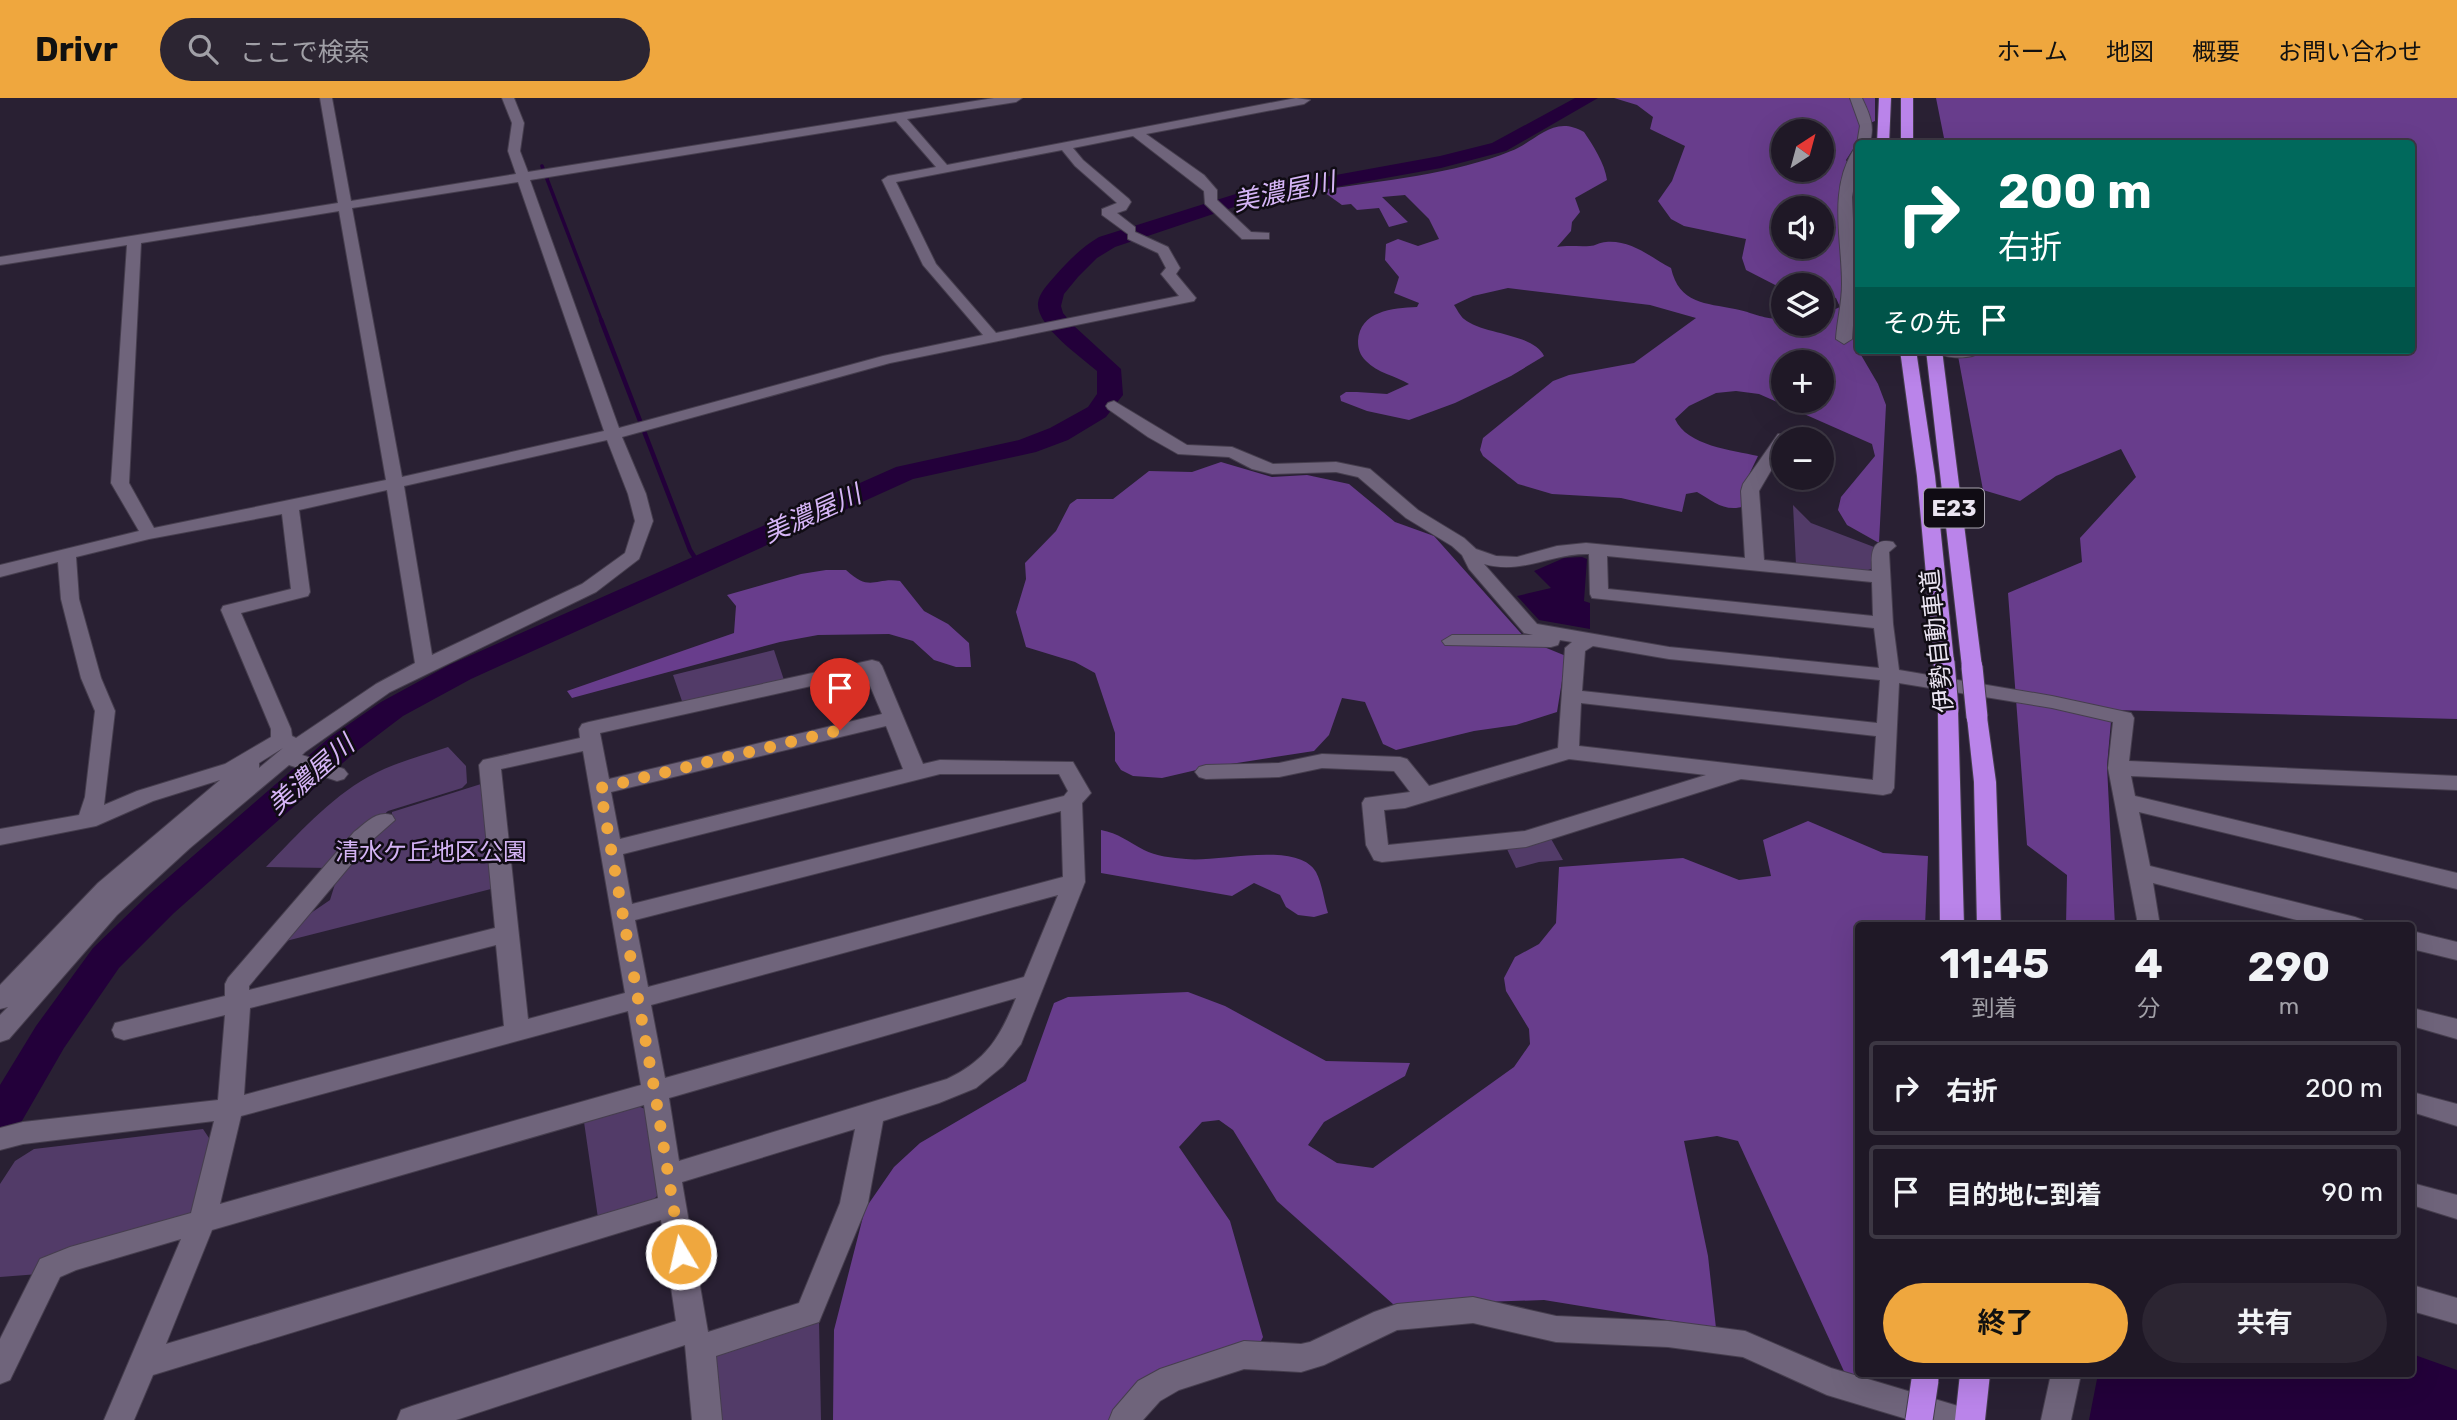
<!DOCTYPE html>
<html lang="ja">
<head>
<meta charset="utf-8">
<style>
	:root { --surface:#1f1826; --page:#2c2532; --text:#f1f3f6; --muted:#a1a0a7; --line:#3c3743; --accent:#efa73e }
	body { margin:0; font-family:Rubik,"Noto Sans JP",sans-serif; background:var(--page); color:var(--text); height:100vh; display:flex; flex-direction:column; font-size:26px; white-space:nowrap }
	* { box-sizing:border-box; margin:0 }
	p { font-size:23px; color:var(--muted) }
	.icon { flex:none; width:38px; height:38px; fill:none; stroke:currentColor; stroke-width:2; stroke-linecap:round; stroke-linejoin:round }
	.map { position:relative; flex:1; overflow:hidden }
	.panel { position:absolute; left:1855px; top:824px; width:560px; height:455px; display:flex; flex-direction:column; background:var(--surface); border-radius:7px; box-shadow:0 7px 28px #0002,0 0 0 2px var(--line) }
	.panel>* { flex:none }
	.banner { position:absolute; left:1855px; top:42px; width:560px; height:214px; border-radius:7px; box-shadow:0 7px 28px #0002,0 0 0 2px var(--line); background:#00695c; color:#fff; overflow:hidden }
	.needle { width:46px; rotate:36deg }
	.tools { position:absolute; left:1771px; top:21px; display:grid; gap:14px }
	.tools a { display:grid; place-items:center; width:63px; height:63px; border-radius:50%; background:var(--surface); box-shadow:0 7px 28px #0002,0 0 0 2px var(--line); font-size:35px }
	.pin { position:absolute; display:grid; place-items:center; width:60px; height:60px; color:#fff; margin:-72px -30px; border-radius:50% 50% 50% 0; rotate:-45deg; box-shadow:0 0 7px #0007 }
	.pin .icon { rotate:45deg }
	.me { position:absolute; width:77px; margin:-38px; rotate:351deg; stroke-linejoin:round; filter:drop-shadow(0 0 5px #0008) }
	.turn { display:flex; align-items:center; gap:24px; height:147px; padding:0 28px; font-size:32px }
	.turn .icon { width:91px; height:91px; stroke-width:2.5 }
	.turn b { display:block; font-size:49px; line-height:60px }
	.then { display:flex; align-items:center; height:66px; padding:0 28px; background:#0003; gap:14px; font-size:26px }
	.eta { display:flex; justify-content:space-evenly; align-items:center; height:119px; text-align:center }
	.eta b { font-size:42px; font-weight:700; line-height:49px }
	.primary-button { display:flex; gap:14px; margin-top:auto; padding:14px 28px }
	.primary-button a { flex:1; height:80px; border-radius:42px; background:var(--accent); color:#111; font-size:28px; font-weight:700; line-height:80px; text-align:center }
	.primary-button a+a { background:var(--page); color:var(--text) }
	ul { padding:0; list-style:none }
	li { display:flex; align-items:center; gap:21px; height:94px; margin:0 14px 10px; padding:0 14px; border:4px solid var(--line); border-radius:7px }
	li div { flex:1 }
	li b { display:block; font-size:26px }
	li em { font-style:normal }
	header { display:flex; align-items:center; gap:42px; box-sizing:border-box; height:98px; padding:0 35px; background:var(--accent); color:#111 }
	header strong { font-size:33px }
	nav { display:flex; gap:38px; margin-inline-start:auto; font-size:24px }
	.search { width:490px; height:63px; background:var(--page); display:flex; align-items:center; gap:18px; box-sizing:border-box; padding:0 24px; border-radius:38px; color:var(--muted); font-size:26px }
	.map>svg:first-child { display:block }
</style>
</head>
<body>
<header>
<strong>Drivr</strong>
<div class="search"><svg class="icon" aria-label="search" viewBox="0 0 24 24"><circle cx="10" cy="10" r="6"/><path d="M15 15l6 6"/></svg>ここで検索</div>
<nav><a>ホーム</a><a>地図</a><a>概要</a><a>お問い合わせ</a></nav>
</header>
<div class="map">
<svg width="2457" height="1322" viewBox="0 0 2457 1322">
	<rect width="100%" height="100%" fill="#292033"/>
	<path fill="#523b68" d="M 1793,407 L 1811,425 L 1874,449 L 1874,470 L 1865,473 L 1796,467 Z
		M 774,552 L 784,582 L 683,606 L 673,577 Z
		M 448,649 L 466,668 L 467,685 L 462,690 L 388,713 L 358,739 L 329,770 L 266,769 C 297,737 329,701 368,679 C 393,665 421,658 448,649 Z
		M 481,686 L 491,791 L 286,843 L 308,817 L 330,802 L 339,773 L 392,722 L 392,714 Z
		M 1550,739 L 1563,762 L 1539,764 L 1516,770 L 1506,749 Z
		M 638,1008 L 645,1011 L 660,1095 L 650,1105 L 598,1120 L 584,1024 Z
		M 203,1031 L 211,1043 L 194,1111 L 183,1122 L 39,1176 L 0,1179 L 0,1086 L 15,1063 L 34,1051 Z
		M 819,1223 L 821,1322 L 719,1322 L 713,1263 L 718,1255 Z"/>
	<path fill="#683d8c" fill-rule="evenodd" d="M 1614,0 L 1875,0 L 1875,23 L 1870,25 L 1846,62 L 1858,82 L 1858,229 L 1854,245 L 1878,286 L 1886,307 L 1879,445 L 1847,427 L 1838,412 L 1841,399 L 1875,358 L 1872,346 L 1759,296 L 1736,293 L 1716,295 L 1689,308 L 1675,321 C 1687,348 1732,352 1758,358 L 1743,389 L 1745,408 C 1725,415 1713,403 1697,394 L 1686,396 L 1682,414 L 1621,400 L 1552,396 L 1518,386 L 1483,358 L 1480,352 L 1483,340 L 1553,283 L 1569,277 L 1634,265 L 1696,220 L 1650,207 L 1508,190 L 1473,198 L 1454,207 C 1457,211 1460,218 1464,221 C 1483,237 1533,235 1544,258 L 1511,278 L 1455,305 L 1409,322 L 1367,313 L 1341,303 L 1340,298 L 1346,294 L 1357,294 L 1387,296 L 1409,286 C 1396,278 1377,275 1366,263 C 1360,257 1358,251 1358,243 C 1360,213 1392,210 1417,209 L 1419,205 L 1394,195 L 1399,179 L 1385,162 L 1386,146 L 1398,141 L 1418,148 L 1439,141 L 1429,121 L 1405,97 L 1382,99 L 1408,124 L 1389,129 L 1379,110 L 1357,112 L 1351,106 L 1342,107 L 1321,92 C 1381,83 1455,76 1511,53 C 1537,43 1553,16 1584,34 C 1593,47 1605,66 1607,82 L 1575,100 L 1580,114 L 1572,124 L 1571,133 L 1557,149 C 1569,147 1579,149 1590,148 C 1595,148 1600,144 1606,144 C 1632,142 1650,159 1671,170 C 1679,206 1706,205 1735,211 C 1755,215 1761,221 1783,221 L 1783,226 L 1822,226 L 1822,217 L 1840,209 L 1836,200 L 1822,198 L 1822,187 L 1783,187 L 1783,191 L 1746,172 L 1742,160 L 1746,141 L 1684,128 L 1671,121 L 1658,103 L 1672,83 L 1685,48 L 1650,31 L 1653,19 L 1637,7 ZM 1783,33 L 1822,33 L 1822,72 L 1783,72 ZM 1783,110 L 1822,110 L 1822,149 L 1783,149 ZM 1783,264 L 1822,264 L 1822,303 L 1783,303 Z
		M 1936,0 L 2457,0 L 2457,621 L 2112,612 L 2107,668 L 2115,828 L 2066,828 L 2067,777 L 2027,747 L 2008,495 L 2082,464 L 2080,440 L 2136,379 L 2121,351 L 2056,378 L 2020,403 L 1983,392 L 1958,258 L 1986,252 L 2412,252 L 2412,73 L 2415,71 L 2412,69 L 2412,46 L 1945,45 Z
		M 1221,364 L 1272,379 L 1307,377 L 1349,386 L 1395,424 L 1434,438 L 1527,542 L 1566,558 L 1557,614 L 1516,627 L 1474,633 L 1396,652 L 1383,646 L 1365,604 L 1342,600 L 1329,637 L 1314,653 L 1205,670 L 1162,680 L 1133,678 L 1121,672 L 1115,663 L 1115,635 L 1095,575 L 1075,564 L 1026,549 L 1016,514 L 1026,481 L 1025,465 L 1056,433 L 1070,406 L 1077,401 L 1113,401 L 1149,373 L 1192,374 Z
		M 826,472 L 846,472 C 871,495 874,479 900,483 L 924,513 L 948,526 L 969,545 L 971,569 L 956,569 L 934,562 L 913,543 L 889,536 L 818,537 L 780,544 L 572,600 L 567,593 L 734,535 L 736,508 L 727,497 L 801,476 Z
		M 1808,723 L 1883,755 L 1928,758 L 1925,828 L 1858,828 L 1858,1276 L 1864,1276 L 1864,1284 L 1848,1282 L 1738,1043 L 1717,1038 L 1684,1043 L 1708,1158 L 1716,1230 L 1544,1202 L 1394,1207 L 1277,1103 L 1233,1032 L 1219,1022 L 1202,1024 L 1179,1049 L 1230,1123 L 1263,1239 L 1259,1247 L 1112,1322 L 833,1322 L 834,1232 L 865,1111 L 894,1069 L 920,1045 L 1026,983 L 1054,905 L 1068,899 L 1188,894 L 1225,908 L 1326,963 L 1410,965 L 1405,978 L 1324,1024 L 1308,1047 L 1337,1065 L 1373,1070 L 1514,969 L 1530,946 L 1529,931 L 1506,893 L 1504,880 L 1515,859 L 1539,846 L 1556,825 L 1559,769 L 1683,760 L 1739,782 L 1771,778 L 1763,742 Z
		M 1101,732 C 1118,735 1129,744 1144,752 C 1155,758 1173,760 1186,761 C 1215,765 1298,742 1316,774 C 1322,785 1324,802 1328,815 L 1314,819 L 1298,817 L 1286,809 L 1280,797 L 1254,785 L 1232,798 L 1101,775 Z"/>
	<path fill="#23003a" d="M 1582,459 L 1587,461 L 1584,503 L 1590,505 L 1590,531 L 1539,522 L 1517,498 L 1551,490 L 1534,473 L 1564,460 Z
		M 2412,1256 L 2457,1272 L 2457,1322 L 2089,1322 L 2098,1276 L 2412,1276 Z"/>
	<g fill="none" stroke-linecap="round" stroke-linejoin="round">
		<path stroke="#23003a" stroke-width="3.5" d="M 542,68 L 602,224"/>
		<path stroke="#23003a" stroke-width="4.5" d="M 601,222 L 690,452 L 699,466"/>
		<path fill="#23003a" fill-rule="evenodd" d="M 1575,0 L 1598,0 L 1506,53 L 1441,70 L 1246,105 L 1115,149 L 1097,160 L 1078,179 L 1064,196 L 1061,208 L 1063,215 L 1073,227 L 1121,271 L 1123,297 L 1119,302 L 1106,319 L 1068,342 L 1036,354 L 913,381 L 471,581 L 403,618 L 353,656 L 174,815 L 119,870 L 64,950 L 15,1035 L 0,1040 L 0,987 L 36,928 L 93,850 L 148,797 L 329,640 L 381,604 L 449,567 L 896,369 L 1019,342 L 1050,330 L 1088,309 L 1097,296 L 1097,273 C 1081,259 1036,228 1038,205 C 1039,195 1048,186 1055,178 C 1068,163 1082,149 1099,139 L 1242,94 L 1440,58 L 1492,45 Z"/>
		<defs>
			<path id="minor" d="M 320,0 L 332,0 L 351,103 L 516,76 L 508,53 L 512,25 L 502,0 L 514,0 L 524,25 L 520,53 L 528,74 L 994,0 L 1022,0 L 1016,4 L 907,21 L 947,67 L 1296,0 L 1310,2 L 1304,6 L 1146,36 L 1204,77 L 1217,92 L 1217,102 L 1251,134 L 1269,135 L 1269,141 L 1242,141 L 1205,106 L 1204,93 L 1133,38 L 1073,50 L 1083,62 L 1129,101 L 1131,104 L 1126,112 L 1117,115 L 1135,129 L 1135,134 L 1168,149 L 1180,170 L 1176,176 L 1196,200 L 1194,203 L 890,265 L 622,339 L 646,396 L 653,423 L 639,461 L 596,494 L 390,594 L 305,654 L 302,657 L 344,671 L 348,676 L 344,681 L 337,683 L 289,667 L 190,750 L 117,817 L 9,941 L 0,944 L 0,917 L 8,909 L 0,911 L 0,887 L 98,785 L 220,682 L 153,703 L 96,728 L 0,747 L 0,731 L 79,717 L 85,699 L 95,613 L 81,580 L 61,501 L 58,464 L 0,479 L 0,467 L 139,433 L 111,385 L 127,147 L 0,167 L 0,159 L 338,105 ZM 896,23 L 936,69 L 888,78 L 882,82 L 923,167 L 983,237 L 883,258 L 619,330 L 530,82 ZM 1062,52 L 1075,68 L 1117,105 L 1102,111 L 1102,117 L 1128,136 L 1128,141 L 1158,155 L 1166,170 L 1161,176 L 1179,198 L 996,235 L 936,166 L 896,84 ZM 518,84 L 604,333 L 402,379 L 352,110 ZM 339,113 L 386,382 L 154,430 L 129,385 L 141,145 ZM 607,342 L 628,396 L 635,423 L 625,455 L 582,486 L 432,557 L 404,388 ZM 387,392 L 415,565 L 376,586 L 296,640 L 292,638 L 291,631 L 241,515 L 308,498 L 310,494 L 299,412 ZM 282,416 L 291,491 L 223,508 L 221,512 L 271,631 L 271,639 L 225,666 L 137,693 L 104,707 L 115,613 L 101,580 L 79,501 L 76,459 L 149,441 ZM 283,650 L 259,670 L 259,665 Z
				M 1850,0 L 1862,0 C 1869,15 1876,29 1869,46 L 1858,46 L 1858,48 L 1857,46 L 1860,28 Z
				M 1858,50 L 1858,65 L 1852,99 L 1856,187 L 1852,241 L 1844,246 L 1836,241 C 1837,223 1842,205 1842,186 C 1842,141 1828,92 1854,51 Z
				M 1932,252 L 1983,252 C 1972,263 1943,261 1932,252 Z
				M 1114,303 L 1187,347 L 1232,349 L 1273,366 L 1336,364 L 1370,371 L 1418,412 L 1464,440 L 1476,451 L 1496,458 L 1517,459 L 1557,448 L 1586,445 L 1745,460 L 1741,393 L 1743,386 L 1778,336 L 1790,336 L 1792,339 L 1783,341 L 1783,352 L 1759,393 L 1764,462 L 1872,473 C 1871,456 1871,439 1893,444 L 1896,448 L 1889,454 L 1893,526 L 1899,572 L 2052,598 L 2131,615 L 2134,620 L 2129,663 L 2457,678 L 2457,692 L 2131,678 L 2135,698 L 2457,775 L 2457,791 L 2139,714 L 2150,768 L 2355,819 L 2363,822 L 2367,828 L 2320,828 L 2153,785 L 2160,828 L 2136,828 L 2137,821 L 2108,670 L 2113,624 L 2052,610 L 1899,585 L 1894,690 L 1891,695 L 1883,697 L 1741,681 L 1526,749 L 1382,764 L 1374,762 L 1366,747 L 1362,705 L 1365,700 L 1410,694 L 1394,673 L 1322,670 L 1279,679 L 1206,681 L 1199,679 L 1195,674 L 1199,669 L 1206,667 L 1279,665 L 1322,656 L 1400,659 L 1407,661 L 1429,688 L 1558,650 L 1565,550 L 1572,544 L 1560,542 L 1558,547 L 1551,549 L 1445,547 L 1442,543 L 1452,537 L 1533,537 L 1524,535 L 1469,471 L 1462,457 L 1452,448 L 1406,420 L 1358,379 L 1336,374 L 1272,376 L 1252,371 L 1229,359 L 1178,356 L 1148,339 L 1108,311 L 1106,308 L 1108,305 ZM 1589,456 L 1590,496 L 1592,500 L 1874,530 L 1879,570 L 1669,549 L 1537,526 L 1484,466 C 1522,477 1551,455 1589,456 ZM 1607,458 L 1872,484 L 1873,518 L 1608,491 ZM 1593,548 L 1669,561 L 1880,582 L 1877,625 L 1582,593 L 1585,553 ZM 1581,605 L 1876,638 L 1873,682 L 1579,648 ZM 1569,661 L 1706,677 L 1525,733 L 1388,747 L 1384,712 L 1405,710 Z
				M 872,562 L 879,564 L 882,568 L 923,666 L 940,662 L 1073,664 L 1091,695 L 1082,705 L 1085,784 L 1021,946 L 1003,968 L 976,990 L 939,1005 L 883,1023 L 868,1105 L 819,1224 L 716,1258 L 722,1322 L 692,1322 L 685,1247 L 456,1322 L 397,1322 L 401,1312 L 412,1308 L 676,1223 L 661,1122 L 153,1277 L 134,1322 L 104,1322 L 181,1141 L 76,1172 L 60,1179 L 10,1282 L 0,1286 L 0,1241 L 40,1161 L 70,1149 L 191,1115 L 214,1023 L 23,1046 L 0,1052 L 0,1030 L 23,1024 L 218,1002 L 225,917 L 124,942 L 115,939 L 112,932 L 115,925 L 225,898 L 225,886 L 228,880 L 354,734 C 366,725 376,712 392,717 L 395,722 L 370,744 L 249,888 L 249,892 L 495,830 L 479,667 L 483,662 L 580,640 L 579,631 L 582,626 L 589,624 ZM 865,576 L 882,616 L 609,681 L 600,635 ZM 886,628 L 903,671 L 620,741 L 611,694 ZM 583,653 L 625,895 L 528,921 L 501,671 ZM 940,676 L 1059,676 L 1068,693 L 1064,698 L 632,806 L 623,756 ZM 1061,713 L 1063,779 L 648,889 L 635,822 ZM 1058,797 L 1024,879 L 665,980 L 651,907 ZM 496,847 L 504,928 L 244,997 L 250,910 ZM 1016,900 C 1000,939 987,962 947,981 L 679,1063 L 669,1000 ZM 628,913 L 641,987 L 220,1106 L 241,1018 ZM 644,1007 L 658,1100 L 166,1246 L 212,1132 ZM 855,1031 L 840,1105 L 799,1205 L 708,1234 L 682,1084 Z
				M 2412,833 L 2457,844 L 2457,862 L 2412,851 Z
				M 2412,910 L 2457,921 L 2457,941 L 2412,928 Z
				M 2412,994 L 2457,1006 L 2457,1028 L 2412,1014 Z
				M 2412,1085 L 2457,1097 L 2457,1121 L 2412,1107 Z
				M 2412,1187 L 2457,1200 L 2457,1226 L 2412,1213 Z
				M 1473,1199 L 1556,1218 L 1668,1223 L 1745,1233 L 1831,1270 L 1958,1308 L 1969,1312 L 1973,1322 L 1910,1322 L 1827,1297 L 1743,1259 L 1668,1249 L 1556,1244 L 1473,1225 L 1397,1232 L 1324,1267 L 1301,1274 L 1244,1271 L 1179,1292 L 1160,1303 L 1143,1322 L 1109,1322 L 1113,1312 L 1138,1283 L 1160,1271 L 1244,1243 L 1301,1246 L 1310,1244 L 1374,1214 L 1397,1206 Z
				M 2051,1276 L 2081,1276 L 2071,1322 L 2041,1322 Z"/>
			<path id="highway" d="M 1879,0 L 1891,0 L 1889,46 L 1877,46 Z
				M 1901,0 L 1913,0 L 1913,46 L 1901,46 Z
				M 1900,252 L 1916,252 L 1935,378 L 1954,564 L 1951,568 L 1937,568 L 1934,564 L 1917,378 Z
				M 1926,252 L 1942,252 L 1982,569 L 1979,573 L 1965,573 L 1962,569 Z
				M 1948,606 L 1955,607 L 1958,612 L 1964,828 L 1940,828 L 1938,612 L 1941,607 Z
				M 1977,612 L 1984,614 L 1987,619 L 1996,684 L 2001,828 L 1977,828 L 1974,684 L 1967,619 L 1970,614 Z
				M 1960,1276 L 1990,1276 L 1985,1322 L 1955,1322 Z"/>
		</defs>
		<use href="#minor" stroke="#463e4e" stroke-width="2"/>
		<use href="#highway" stroke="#463e4e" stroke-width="2"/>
		<use href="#minor" fill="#6f647b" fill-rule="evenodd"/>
		<use href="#highway" fill="#ba84ea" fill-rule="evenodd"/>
		<defs>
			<path id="highway-bridge-far1" d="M 1944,564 L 1948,612
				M 1972,569 L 1977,619"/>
			<path id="highway-bridge" d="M 1919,1322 L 1925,1282"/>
		</defs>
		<use href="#highway-bridge-far1" stroke="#463e4e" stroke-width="23" stroke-linecap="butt"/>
		<use href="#highway-bridge" stroke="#463e4e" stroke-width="29" stroke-linecap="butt"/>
		<use href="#highway-bridge-far1" stroke="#ba84ea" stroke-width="21"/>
		<use href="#highway-bridge" stroke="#ba84ea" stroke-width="27"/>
	</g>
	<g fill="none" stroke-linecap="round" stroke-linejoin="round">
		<path stroke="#efa73e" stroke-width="12" stroke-dasharray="0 21.6" d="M 681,1156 L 655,995 L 600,690 L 840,632"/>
	</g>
	<g text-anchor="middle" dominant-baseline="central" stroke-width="5" stroke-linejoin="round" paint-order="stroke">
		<rect fill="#100c14" stroke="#a9a4af" stroke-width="2" x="1924" y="390.5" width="60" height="39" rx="5"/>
		<g font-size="23" font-weight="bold" fill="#ebe5f2">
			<text x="1954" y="410">E23</text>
		</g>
		<g font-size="24" fill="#ebe5f2" stroke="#100c14">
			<text transform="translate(1937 543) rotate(-96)">伊勢自動車道</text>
		</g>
		<g font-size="24" fill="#d4b4f5" stroke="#100c14">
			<text x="431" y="754">清水ケ丘地区公園</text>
		</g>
		<g font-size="26" font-style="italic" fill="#d6b5f7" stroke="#100c14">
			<text transform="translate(1284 94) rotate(-12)">美濃屋川</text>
			<text transform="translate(812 416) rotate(-24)">美濃屋川</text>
			<text transform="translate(311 677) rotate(-41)">美濃屋川</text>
		</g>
	</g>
</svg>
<div class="tools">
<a><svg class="needle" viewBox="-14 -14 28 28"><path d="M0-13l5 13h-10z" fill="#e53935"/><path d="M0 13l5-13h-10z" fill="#a1a0a7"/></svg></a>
<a><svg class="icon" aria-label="sound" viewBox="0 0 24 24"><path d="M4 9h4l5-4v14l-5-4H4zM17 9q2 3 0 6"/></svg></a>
<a><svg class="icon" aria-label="layers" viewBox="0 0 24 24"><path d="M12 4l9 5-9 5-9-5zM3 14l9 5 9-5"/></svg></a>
<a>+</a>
<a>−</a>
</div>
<div class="pin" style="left:840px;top:632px;background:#d93025"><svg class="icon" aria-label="arrive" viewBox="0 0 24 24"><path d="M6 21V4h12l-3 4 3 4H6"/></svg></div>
<svg class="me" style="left:681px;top:1156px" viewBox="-20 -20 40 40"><circle r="17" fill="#efa73e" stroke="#fff" stroke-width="3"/><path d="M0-11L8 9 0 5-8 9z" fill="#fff"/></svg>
<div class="banner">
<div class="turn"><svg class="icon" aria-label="right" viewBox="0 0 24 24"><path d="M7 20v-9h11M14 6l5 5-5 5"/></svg><div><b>200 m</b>右折</div></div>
<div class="then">その先<svg class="icon" aria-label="arrive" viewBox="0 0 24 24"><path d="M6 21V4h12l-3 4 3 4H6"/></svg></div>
</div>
<section class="panel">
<div class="eta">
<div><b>11:45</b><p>到着</p></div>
<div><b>4</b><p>分</p></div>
<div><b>290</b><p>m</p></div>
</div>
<ul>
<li><svg class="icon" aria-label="right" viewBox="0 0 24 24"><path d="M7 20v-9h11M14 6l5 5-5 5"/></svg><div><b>右折</b></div><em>200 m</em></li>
<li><svg class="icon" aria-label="arrive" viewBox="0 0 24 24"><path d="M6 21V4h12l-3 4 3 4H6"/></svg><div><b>目的地に到着</b></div><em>90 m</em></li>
</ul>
<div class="primary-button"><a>終了</a><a>共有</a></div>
</section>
</div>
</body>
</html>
